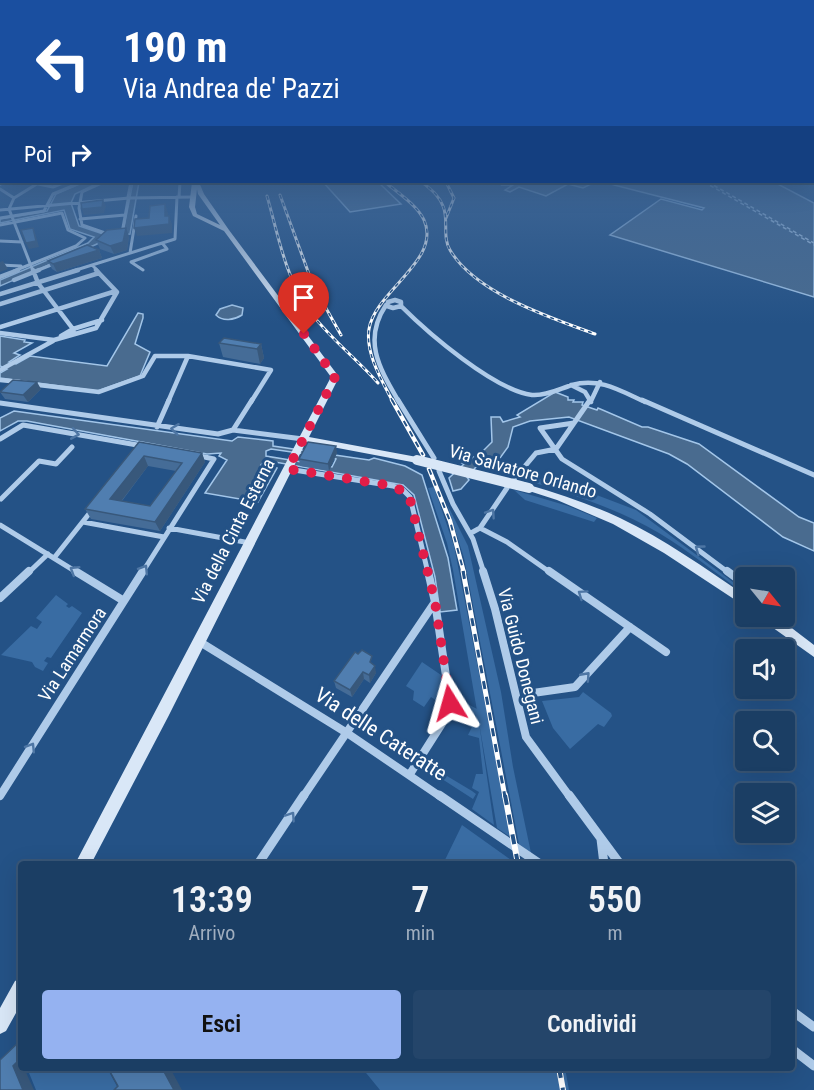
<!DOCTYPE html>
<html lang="it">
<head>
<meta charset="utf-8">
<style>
	:root { --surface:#1b3e64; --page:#24456a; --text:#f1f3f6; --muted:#a0aebf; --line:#395778; --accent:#95b2f1 }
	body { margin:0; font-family:"Roboto Condensed",sans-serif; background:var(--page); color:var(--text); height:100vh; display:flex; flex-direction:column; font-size:22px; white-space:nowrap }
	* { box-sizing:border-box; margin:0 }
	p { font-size:20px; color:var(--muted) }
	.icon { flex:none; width:33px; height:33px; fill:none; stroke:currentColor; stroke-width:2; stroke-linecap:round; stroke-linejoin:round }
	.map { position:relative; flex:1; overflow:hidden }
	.sheet { position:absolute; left:18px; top:861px; width:777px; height:210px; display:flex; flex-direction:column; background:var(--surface); border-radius:6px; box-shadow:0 6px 24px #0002,0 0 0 2px var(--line) }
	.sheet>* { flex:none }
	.top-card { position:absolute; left:0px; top:0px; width:814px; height:183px; box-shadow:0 6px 24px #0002,0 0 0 2px var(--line); background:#1a4fa0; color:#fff; overflow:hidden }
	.needle { width:39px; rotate:120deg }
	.fabs { position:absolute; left:735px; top:567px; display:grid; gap:12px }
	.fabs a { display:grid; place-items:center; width:60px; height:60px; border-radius:6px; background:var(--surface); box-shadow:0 6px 24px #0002,0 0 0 2px var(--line); font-size:30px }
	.pin { position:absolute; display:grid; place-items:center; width:51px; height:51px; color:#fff; margin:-62px -26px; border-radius:50% 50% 50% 0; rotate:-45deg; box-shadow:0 0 6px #0007 }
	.pin .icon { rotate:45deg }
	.me { position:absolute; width:66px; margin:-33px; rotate:352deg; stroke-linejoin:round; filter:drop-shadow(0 0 4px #0008) }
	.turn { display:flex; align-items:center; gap:21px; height:126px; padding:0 24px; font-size:27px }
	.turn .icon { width:78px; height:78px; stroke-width:2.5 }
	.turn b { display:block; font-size:42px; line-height:51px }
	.then { display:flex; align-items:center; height:57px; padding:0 24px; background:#0003; gap:12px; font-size:22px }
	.eta { display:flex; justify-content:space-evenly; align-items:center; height:102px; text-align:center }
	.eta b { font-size:36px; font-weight:600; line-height:42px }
	.cta { display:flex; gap:12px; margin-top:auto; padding:12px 24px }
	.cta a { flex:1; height:69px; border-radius:6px; background:var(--accent); color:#111; font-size:24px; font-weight:600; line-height:69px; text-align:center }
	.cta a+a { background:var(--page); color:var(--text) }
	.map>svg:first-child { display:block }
</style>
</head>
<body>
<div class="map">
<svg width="814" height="1090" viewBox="0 0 814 1090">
	<rect width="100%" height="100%" fill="#245286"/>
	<path fill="#396ca3" d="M 535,478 L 573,486 L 636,510 L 745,591 L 745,594 C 717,574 689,551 659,533 C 616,508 569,493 522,479 Z
		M 434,487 L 454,546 L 511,835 L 509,836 L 497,828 L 453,570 L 447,543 L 428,488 Z
		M 514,490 L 568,506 L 597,518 L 594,522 L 525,500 Z
		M 447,504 L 468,546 L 501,692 L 513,767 L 531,853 L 519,844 L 464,558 Z
		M 56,595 L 68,604 L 66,606 L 69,608 L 72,606 L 82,613 L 51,658 L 47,657 L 44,661 L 48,663 L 43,671 L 35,667 L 32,662 L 1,655 L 31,626 L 37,629 L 42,622 L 36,618 Z
		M 422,662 L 444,677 L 447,694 L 445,706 L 431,697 L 424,707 L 413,700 L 414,691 L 406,686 Z
		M 583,692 L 611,713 L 612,716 L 604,727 L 598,724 L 570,749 L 553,728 L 542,701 L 579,697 Z
		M 460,700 L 477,709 L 494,825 L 472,809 L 479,792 L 472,788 L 476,774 L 483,774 L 479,738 L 468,735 L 472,727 L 452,716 Z
		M 427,764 L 472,791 L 476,794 L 473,799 L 425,768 Z
		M 462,825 L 511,860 L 511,864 L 443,864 Z
		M 27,1068 L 107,1068 L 119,1090 L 36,1090 Z
		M 362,1068 L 565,1068 L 569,1090 L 380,1090 Z"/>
	<path fill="#496b8f" stroke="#a3c6e9" stroke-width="1.5" fill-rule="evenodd" d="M 84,182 L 100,182 L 75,194 L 71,203 L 79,226 L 106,235 L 123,232 L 133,182 L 139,182 L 130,234 L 103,238 L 97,244 L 0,286 L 0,280 L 88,243 L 94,237 L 70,229 L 64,210 L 0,223 L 0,219 L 47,211 L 56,194 Z
		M 323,182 L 378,182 L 401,204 L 350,212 Z
		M 500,182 L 588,182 L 593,183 L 583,188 L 568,184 L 546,196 L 519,187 L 510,192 L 505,190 L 513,185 L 501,185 L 505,183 Z
		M 619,182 L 774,182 L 814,203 L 814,297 L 610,235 L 661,199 L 702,210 L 704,208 L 614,185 Z
		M 232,305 L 243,308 L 242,315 C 234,320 223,322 216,315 L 220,309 Z
		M 138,313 L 143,314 L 143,318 L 135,344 L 150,352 L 140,376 L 97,391 L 0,378 L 0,373 L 7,369 L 0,366 L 0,336 L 25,340 L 24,342 L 32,343 L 14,353 L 20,355 L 9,362 L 16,364 L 30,356 L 107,366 Z
		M 555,392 L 568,397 L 568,400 L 574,400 L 573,402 L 583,402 L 582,405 L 597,410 L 598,408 L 642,427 L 648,427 L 699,444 L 799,517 L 814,523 L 814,551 L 783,537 L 687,464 L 669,454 L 569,417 L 530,421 L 513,427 L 508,447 L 500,458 L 485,466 L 476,467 L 467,477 L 469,480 L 461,489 L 453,491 L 449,478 L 464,464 L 462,463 L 480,454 L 492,442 L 491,417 L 500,417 L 503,422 L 520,417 L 517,415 Z
		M 14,411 L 232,441 L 238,437 L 273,441 L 273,446 L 369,460 L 374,458 L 405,466 L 422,475 L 448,558 L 457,610 L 440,612 L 435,577 L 414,495 L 403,485 L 264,460 L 261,465 L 277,468 L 258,502 L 205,493 L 227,460 L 219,456 L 221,453 L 207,454 L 27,421 L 18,421 L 0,431 L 0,418 ZM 271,449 L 333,458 L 336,459 L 332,467 L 266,456 L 266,451 Z"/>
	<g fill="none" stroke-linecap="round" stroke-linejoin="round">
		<path stroke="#bad5f0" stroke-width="1.5" stroke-dasharray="4 3" stroke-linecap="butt" d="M 704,182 L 814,245
			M 708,182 L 814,243"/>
		<path stroke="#afcbe9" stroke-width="3" d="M 104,182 L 82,192 L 79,208 L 82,225 L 111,235
			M 38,184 L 53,187 L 65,182
			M 0,189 L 14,198
			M 128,197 L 131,182
			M 179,197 L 180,182
			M 9,209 L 33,271
			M 9,209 L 14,198 L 40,182
			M 0,210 L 129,198 L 192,197
			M 0,218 L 44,211 L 53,194 L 82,182
			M 80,219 L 125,215
			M 0,225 L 62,213 L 68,230 L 85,238 L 76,246 L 14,271
			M 122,233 L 128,200
			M 0,241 L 22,242
			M 130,253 L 136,216
			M 0,265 L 21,266
			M 92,265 L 98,271
			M 143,270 L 131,262 L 167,249 L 163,244
			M 36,271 L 56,263
			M 73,271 L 175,239 L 177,197"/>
		<path stroke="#afcbe9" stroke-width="4.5" d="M 33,270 L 38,283 L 73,329 L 74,334
			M 34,272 L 39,270
			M 0,277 L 18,270
			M 14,280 L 34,272
			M 0,294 L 78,270
			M 395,300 L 401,302 L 401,306 L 393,308 L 387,306 L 388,302 Z
			M 0,304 L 99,273
			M 386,305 C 362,341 380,369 399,402
			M 401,306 C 428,333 494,390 532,395 C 546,396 559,389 572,385 C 599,377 621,391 645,402
			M 0,327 L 116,291
			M 0,333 L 54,340 L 96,328 L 117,292 L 96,270
			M 61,336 L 73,329 L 102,320
			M 0,370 L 53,341
			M 0,380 L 20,382
			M 30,384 L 99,392 L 143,376 L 155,356 L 188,356 L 271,370 L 251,402
			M 571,385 L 585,392 L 591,402
			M 591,401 L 600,382
			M 168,402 L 188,356"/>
		<path stroke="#afcbe9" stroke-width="5" d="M 398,400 L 434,458
			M 642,400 L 814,475
			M 0,403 L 218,434 L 233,430 L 303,439
			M 574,423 L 540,428 L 562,459 L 650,514 L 729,573
			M 157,427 L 169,400
			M 233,430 L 252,400
			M 0,439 L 23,425 L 143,446
			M 556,449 L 590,400
			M 288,469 L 393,486 L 403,490 L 410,497 L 428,573
			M 439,471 L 453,504 L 473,539 L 484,573
			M 515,478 L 536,453 L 556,449
			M 1,499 L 39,461 L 56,464 L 72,447
			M 83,522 L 164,537
			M 0,525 L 78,573
			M 169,528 L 250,543
			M 480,528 L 507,542 L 551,573
			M 471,533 L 480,528 L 507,488
			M 54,558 L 92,510
			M 28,573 L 48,554
			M 142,573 L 214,459 L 195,455"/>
		<path stroke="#afcbe9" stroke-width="8" d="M 75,571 L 124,601
			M 483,571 L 495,609 L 526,737 L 570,797
			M 549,571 L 666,652
			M 727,571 L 746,585
			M 0,598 L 29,571
			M 200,642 L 347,733 L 441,797
			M 533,693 L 575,687 L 630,627
			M 410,774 L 443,722 L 450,703 L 435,602 L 428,571
			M 0,796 L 143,571
			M 303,797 L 435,602"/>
		<path stroke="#afcbe9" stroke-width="9" d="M 439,795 L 540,864
			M 569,795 L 620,864
			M 601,839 L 604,864
			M 258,864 L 304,795
			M 792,1011 L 814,1027
			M 792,1049 L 814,1066"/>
		<path fill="#d9e7f7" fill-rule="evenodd" d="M 0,182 L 8,182 L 0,186 Z
			M 192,182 L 199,182 L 204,194 L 229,230 L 339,377 L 309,437 L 417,457 L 422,460 L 417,463 L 306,442 L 168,717 L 91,864 L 75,864 L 331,377 L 224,231 L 193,216 L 189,207 ZM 197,189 L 198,194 L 220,225 L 197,214 L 195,207 Z
			M 529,485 C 560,494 590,504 620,518 C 664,539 705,568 746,596 L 746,607 L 664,553 L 613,524 L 557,500 L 526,490 L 524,488 L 526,486 Z
			M 760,616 L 776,616 L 814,645 L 814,657 L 762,620 Z
			M 21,978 L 21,1004 L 6,1031 L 0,1034 L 0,1008 L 15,981 Z"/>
		<defs>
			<path id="rail-far3" d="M 385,182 C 398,193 417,205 424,220 C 442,260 375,291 369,329 C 365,353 382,381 393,402
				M 422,182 C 430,189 439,195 443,206 C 449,220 442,237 450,250 C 475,293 551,318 595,334
				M 446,182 L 454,198 L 446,218
				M 280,195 L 313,285 L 341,335
				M 267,196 C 278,234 285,276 308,309 C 328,337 356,358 378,383"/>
			<path id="rail-far2" d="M 392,400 L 423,455
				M 429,469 L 450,521 L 464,573"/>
			<path id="rail-far1" d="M 463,571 L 505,797"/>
			<path id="rail" d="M 505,795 L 518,864
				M 559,1068 L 563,1090"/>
		</defs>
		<use href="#rail-far3" stroke="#fff" stroke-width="3"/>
		<use href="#rail-far2" stroke="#fff" stroke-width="4.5"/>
		<use href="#rail-far1" stroke="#fff" stroke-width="5"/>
		<use href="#rail" stroke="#fff" stroke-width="6"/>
		<use href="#rail-far3" stroke="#245286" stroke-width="1.5" stroke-dasharray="4" stroke-linecap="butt"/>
		<use href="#rail-far2" stroke="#245286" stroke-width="2" stroke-dasharray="6" stroke-linecap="butt"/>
		<use href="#rail-far1" stroke="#245286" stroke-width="3" stroke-dasharray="8" stroke-linecap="butt"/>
		<use href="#rail" stroke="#245286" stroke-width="4" stroke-dasharray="10" stroke-linecap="butt"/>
		<path stroke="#d9e7f7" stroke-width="10" d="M 417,460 L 529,488"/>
	</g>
	<path fill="#456c97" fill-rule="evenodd" d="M 129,236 L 127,250 L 114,254 L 100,249 L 96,240 Z
		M 99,250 L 102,258 L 57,272 L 52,269 L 48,261 Z
		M 219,343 L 261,344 L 264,358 L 260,364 L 223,357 Z
		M 41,389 L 28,402 L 5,399 L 0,392 Z
		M 139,442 L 202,453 L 205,462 L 160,531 L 91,519 L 85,509 ZM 148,466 L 176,471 L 150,506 L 122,501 Z
		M 337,453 L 329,471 L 300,466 L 299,459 Z
		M 372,664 L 376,673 L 370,683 L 364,679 L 352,697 L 336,688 L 334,681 Z"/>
	<path fill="#38587b" d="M 0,171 L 2,171 L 2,179 L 0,179 Z
		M 103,200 L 106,206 L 104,213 L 84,215 L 82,209 Z
		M 165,204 L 168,213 L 167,224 L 169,216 L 172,224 L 172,233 L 137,236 L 134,228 L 165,216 Z
		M 33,228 L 35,233 L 39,247 L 29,249 L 26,243 Z
		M 126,228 L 129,236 L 127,250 L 114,254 L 110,246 Z
		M 99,250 L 102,258 L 57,272 L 53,264 Z
		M 3,261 L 8,269 L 0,272 L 0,262 Z
		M 261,344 L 264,358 L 260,364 L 257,349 Z
		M 37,382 L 41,389 L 28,402 L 23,395 Z
		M 336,446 L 337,453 L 329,471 L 328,464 Z
		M 202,453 L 205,462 L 160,531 L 155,522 Z
		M 144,456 L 148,466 L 116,508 L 110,499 Z
		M 375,666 L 376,673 L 370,683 L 369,675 Z
		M 363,672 L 364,679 L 352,697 L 350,690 Z
		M 21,1058 L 21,1068 L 24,1068 L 34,1090 L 23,1090 L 13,1066 Z
		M 162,1068 L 170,1068 L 182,1090 L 174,1090 Z"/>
	<path fill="#507eb0" stroke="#38587b" stroke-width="1.5" fill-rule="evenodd" d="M 103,200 L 102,207 L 82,209 L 81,203 Z
		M 165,204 L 165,216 L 169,216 L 169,224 L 134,228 L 135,219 L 149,218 L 150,206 Z
		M 33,228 L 36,241 L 26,243 L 21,230 Z
		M 126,228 L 123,242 L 110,246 L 96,240 L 107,230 Z
		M 87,245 L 99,250 L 53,264 L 48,261 Z
		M 224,338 L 261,344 L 257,349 L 219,343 Z
		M 13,380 L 37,382 L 23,395 L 0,392 Z
		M 139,442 L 202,453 L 155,522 L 85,509 ZM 144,456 L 182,463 L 150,506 L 110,499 Z
		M 308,442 L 336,446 L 328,464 L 299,459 Z
		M 362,650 L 372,656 L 370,662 L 375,666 L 369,675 L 363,672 L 350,690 L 334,681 L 355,652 L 358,654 Z
		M 21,1040 L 21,1058 L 13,1066 L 23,1090 L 0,1090 L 0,1060 Z
		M 108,1068 L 162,1068 L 174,1090 L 114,1090 L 118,1086 Z"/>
	<defs><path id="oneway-chevron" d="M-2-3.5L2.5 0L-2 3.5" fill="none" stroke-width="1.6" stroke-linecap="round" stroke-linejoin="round" transform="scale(1.5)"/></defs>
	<g stroke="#4e76a4">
		<use href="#oneway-chevron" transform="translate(175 429) rotate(-173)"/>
		<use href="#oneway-chevron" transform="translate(75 434) rotate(10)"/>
		<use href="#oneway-chevron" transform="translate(491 513) rotate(-56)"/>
		<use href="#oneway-chevron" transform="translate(699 549) rotate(-144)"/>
		<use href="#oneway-chevron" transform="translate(144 569) rotate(-58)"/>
		<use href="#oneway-chevron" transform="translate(74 570) rotate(-148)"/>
		<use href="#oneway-chevron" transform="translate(582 594) rotate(-145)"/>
		<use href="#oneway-chevron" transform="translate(586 676) rotate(-48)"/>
		<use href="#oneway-chevron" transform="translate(31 747) rotate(-58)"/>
		<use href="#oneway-chevron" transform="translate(291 816) rotate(-56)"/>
	</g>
	<linearGradient id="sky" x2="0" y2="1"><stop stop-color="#142d4a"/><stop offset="0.53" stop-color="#3f6695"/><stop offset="1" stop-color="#3f6695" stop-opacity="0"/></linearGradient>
	<rect width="814" height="324" fill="url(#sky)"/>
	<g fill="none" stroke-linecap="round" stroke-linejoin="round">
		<path stroke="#e11d48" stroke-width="10" stroke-dasharray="0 18" d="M 304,334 L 335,377 L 288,469 L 393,486 L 409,495 L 435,602 L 450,703"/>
	</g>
	<g text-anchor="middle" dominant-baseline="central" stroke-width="6" stroke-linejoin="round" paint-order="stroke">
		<g font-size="18" fill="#fff" stroke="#245286">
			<text transform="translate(523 471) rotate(16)">Via Salvatore Orlando</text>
			<text transform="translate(233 531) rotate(-63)">Via della Cinta Esterna</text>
			<text transform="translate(72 654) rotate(-57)">Via Lamarmora</text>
			<text transform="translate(521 656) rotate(76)">Via Guido Donegani</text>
		</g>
		<g font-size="21" fill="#fff" stroke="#245286">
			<text transform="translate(381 734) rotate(33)">Via delle Cateratte</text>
		</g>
	</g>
</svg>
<div class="fabs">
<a><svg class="needle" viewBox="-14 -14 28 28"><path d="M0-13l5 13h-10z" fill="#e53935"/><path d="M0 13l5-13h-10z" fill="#a0aebf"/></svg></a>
<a><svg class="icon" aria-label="sound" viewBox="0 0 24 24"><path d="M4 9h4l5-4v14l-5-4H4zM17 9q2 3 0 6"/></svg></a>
<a><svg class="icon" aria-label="search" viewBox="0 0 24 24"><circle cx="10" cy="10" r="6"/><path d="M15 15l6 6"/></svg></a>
<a><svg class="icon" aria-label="layers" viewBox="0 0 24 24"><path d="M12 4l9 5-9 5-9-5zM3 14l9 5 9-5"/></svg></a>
</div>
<div class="pin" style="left:304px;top:334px;background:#d93025"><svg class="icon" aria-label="arrive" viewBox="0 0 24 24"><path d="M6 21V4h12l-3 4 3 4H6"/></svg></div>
<svg class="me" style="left:450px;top:703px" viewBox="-20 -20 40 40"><path d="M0-17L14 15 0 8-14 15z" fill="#e11d48" stroke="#fff" stroke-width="4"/></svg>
<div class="top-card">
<div class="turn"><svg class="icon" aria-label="left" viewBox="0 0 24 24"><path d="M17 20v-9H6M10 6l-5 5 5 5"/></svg><div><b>190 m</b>Via Andrea de' Pazzi</div></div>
<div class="then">Poi<svg class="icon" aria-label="right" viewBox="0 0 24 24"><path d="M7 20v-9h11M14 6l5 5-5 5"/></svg></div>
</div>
<section class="sheet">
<div class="eta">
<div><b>13:39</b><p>Arrivo</p></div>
<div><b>7</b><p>min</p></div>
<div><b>550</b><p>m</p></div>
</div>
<div class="cta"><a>Esci</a><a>Condividi</a></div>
</section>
</div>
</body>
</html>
